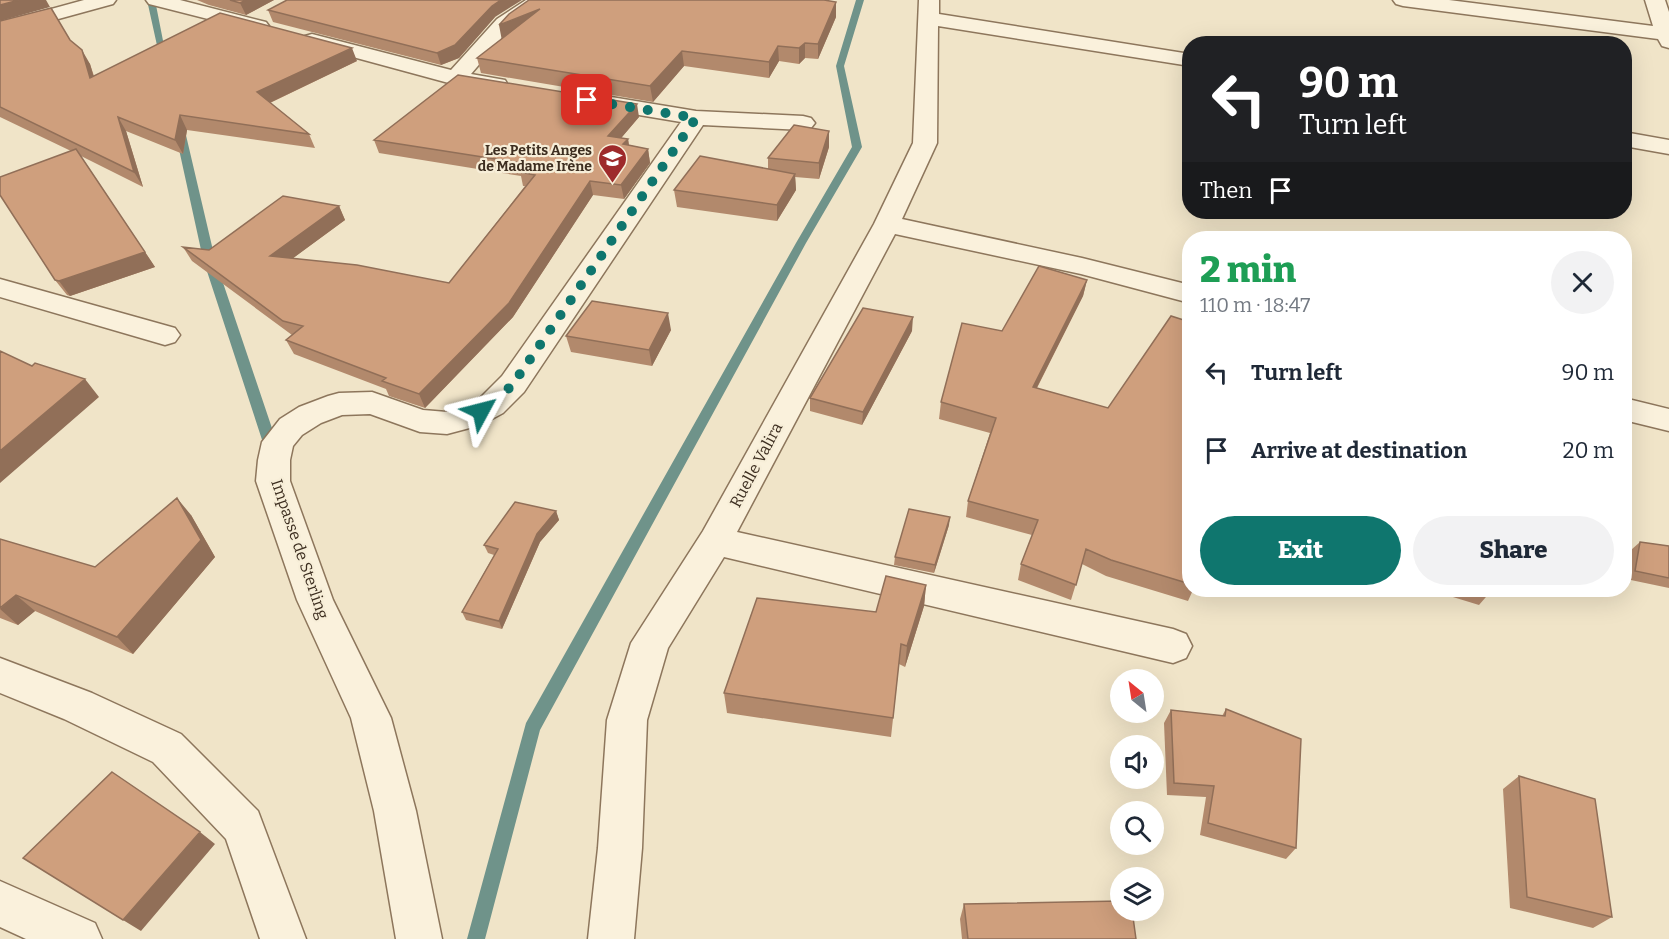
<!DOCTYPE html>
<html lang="en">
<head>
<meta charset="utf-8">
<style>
	:root { --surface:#fff; --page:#f2f2f3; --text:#1f2937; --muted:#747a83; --accent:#0f766e }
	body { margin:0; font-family:Bitter,serif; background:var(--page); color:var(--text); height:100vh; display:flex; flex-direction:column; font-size:22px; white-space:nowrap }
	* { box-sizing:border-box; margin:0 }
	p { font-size:20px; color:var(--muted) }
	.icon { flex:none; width:33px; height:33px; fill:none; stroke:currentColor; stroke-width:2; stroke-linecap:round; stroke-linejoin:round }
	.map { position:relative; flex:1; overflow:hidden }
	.side { position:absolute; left:1182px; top:231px; width:450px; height:366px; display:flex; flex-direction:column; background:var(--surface); border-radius:24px; box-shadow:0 6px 24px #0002 }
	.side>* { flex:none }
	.banner { position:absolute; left:1182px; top:36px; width:450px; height:183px; border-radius:24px; box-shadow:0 6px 24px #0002; background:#202124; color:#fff; overflow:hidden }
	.needle { width:39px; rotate:330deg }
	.fabs { position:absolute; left:1110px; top:669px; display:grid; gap:12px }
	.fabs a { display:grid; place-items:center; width:54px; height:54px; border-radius:50%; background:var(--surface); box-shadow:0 6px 24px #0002; font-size:30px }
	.pin { position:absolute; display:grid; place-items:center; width:51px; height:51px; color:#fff; margin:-26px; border-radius:12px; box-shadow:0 3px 9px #0006 }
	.me { position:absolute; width:66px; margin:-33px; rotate:52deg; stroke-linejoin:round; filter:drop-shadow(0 0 4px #0008) }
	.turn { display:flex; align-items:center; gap:21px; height:126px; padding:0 18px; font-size:27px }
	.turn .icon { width:78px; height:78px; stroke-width:2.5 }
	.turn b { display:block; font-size:42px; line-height:51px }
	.then { display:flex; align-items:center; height:57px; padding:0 18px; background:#0003; gap:12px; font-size:22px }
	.round { display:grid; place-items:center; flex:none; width:63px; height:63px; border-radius:32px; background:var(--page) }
	.overview { display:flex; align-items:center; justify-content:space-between; height:102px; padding:0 18px }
	h1 { font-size:36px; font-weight:800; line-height:45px; color:#1e9e55 }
	.button { display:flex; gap:12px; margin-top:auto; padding:12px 18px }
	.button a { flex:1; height:69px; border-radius:36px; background:var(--accent); color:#fff; font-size:24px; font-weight:800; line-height:69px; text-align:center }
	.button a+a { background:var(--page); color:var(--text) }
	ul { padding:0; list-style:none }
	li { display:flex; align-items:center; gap:18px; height:78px; padding:0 18px }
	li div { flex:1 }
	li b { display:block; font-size:22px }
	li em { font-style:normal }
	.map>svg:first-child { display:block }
</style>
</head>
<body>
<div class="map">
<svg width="1669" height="939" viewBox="0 0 1669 939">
	<rect width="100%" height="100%" fill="#f0e4c8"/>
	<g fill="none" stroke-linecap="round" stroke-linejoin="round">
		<path fill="#6f938a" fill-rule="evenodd" d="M 147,0 L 155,0 L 167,61 L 160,59 Z
			M 856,0 L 864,0 L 844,66 L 862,147 L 806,243 L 540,730 L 485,939 L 467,939 L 526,723 L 796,243 L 852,147 L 836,66 Z
			M 180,128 L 185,131 L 215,259 L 280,452 L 273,457 L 266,452 L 203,259 L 175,131 Z"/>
		<defs>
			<path id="minor" d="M 84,0 L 116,0 L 113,4 L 0,35 L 0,23 Z
				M 146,0 L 180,0 L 266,22 L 269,26 L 266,30 L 259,32 L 149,4 Z
				M 526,0 L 550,0 L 511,27 L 471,74 L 505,80 L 508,85 L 505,90 L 497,92 L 456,85 L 305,44 L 302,40 L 305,36 L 312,34 L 451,70 L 497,19 Z
				M 919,0 L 939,0 L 939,14 L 1190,54 L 1190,66 L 938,26 L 937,143 L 902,219 L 1082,258 L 1190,285 L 1190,303 L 1081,274 L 895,234 L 737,532 L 1173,629 L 1186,634 L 1192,646 L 1186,658 L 1173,663 L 724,557 L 668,648 L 647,720 L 642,848 L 634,939 L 588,939 L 598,848 L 607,720 L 631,643 L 703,531 L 874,224 L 913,143 Z
				M 1393,0 L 1449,0 L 1653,26 L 1645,0 L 1665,0 L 1669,12 L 1669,48 L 1662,46 L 1658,39 L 1403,6 L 1396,4 Z
				M 593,94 L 696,111 L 803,116 L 811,118 L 815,123 L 811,128 L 803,130 L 703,125 L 524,392 L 503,413 L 481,425 L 447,434 L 420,432 L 370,414 L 342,415 L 321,423 L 302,435 L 293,446 L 290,460 L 290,481 L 333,600 L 391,718 L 416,811 L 442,939 L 396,939 L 374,811 L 351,718 L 297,600 L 256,481 L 258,460 L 262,442 L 280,419 L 299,407 L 328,396 L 339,393 L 372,392 L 423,410 L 447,412 L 461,408 L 481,397 L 502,376 L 681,122 L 585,106 L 582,101 L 585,96 Z
				M 1624,132 L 1669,140 L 1669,154 L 1624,146 Z
				M 0,279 L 175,328 L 180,335 L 175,342 L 165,345 L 0,297 Z
				M 1624,398 L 1669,409 L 1669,431 L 1624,420 Z
				M 0,658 L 92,693 L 181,734 L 258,811 L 306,939 L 260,939 L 226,839 L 153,762 L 64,719 L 0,693 Z
				M 0,881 L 95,923 L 102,939 L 26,939 L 0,927 Z"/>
		</defs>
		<use href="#minor" stroke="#8d765c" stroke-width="3"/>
		<use href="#minor" fill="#faf1dc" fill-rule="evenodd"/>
	</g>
	<path fill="#b2896c" d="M 197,0 L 274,0 L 246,15 L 209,5 Z
		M 836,2 L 836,17 L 818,59 L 805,58 L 799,64 L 779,61 L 769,78 L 684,66 L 653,102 L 481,73 L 477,58 Z
		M 268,10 L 495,17 L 459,58 L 441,65 L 273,22 Z
		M 0,21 L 70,41 L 90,64 L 94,76 L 357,61 L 270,103 L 309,134 L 315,148 L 187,130 L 183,154 L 126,131 L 143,187 L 81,156 L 155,267 L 70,296 L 67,295 L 55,280 L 71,151 L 0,117 Z
		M 639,117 L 621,138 L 628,139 L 629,145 L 648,149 L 650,163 L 624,199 L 593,195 L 513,317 L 425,408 L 389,396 L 386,389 L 294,354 L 286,340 L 292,335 L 192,261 L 183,247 L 209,250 L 339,206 L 345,220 L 293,258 L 449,283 L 525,186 L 523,186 L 521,176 L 379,153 L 374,140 Z
		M 829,131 L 829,147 L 819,179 L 795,177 L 796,190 L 777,221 L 677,207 L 674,190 L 768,169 L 768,158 Z
		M 1087,280 L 1083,296 L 1037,388 L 1108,408 L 1190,322 L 1190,590 L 1193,590 L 1188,601 L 1106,576 L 1082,564 L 1071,600 L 1018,580 L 1021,564 L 1032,535 L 966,517 L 968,501 L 990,433 L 939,419 L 941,402 L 1002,331 Z
		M 671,330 L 652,366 L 571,352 L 566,336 Z
		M 912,331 L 862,425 L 810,411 L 810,398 Z
		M 556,511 L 559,520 L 540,542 L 502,629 L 466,620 L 462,612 L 494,555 L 488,553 L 484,545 Z
		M 191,515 L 215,557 L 133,654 L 35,611 L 18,625 L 0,618 L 0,539 L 95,567 Z
		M 949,525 L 934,573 L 894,565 L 895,557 Z
		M 1640,542 L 1669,546 L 1669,588 L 1626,579 L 1631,550 Z
		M 926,585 L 924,606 L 905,667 L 899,664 L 891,737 L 727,713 L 724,693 Z
		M 1430,590 L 1492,590 L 1479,605 Z
		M 1226,709 L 1296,848 L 1286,859 L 1200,835 L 1206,797 L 1167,795 L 1164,723 L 1171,710 L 1222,716 Z
		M 1519,776 L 1612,917 L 1593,928 L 1510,908 L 1503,789 Z
		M 964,904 L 1136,939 L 962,939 L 960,919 Z"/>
	<path fill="#916f58" d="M 19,0 L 46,0 L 50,7 L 0,21 L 0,5 Z
		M 246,0 L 274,0 L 246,15 L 240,3 Z
		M 501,0 L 522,0 L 495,17 L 459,58 L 441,65 L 437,53 L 492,6 Z
		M 836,2 L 836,17 L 818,59 L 818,44 Z
		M 540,9 L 502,41 L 499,25 Z
		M 805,43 L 805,58 L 799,64 L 799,48 Z
		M 778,46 L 779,61 L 769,78 L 769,62 Z
		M 352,48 L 357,61 L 263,106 L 257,92 Z
		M 82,50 L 90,64 L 98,92 L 90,78 Z
		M 682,51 L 684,66 L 653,102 L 650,86 Z
		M 637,104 L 639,117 L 611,150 L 608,136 Z
		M 180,115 L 187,130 L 183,154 L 175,140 Z
		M 118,117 L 126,131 L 143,187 L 134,172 Z
		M 829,131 L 829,147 L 819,179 L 819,163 Z
		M 628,139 L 630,153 L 623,144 Z
		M 648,149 L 650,163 L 624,199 L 621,185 Z
		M 795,174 L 796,190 L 777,221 L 777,205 Z
		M 590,181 L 593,195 L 513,317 L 425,408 L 419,394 Z
		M 339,206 L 345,220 L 277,270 L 270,256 Z
		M 145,252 L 155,267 L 70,296 L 59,281 Z
		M 1087,280 L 1083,296 L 1029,403 L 1033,387 Z
		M 668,313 L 671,330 L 652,366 L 649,350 Z
		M 913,317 L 912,331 L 862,425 L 863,412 Z
		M 85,379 L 99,397 L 0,483 L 0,451 Z
		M 177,498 L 191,515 L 215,557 L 133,654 L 117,637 Z
		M 556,511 L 559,520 L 540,542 L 502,629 L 499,621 L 537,534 Z
		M 950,517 L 949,525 L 934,573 L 935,565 Z
		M 926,585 L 924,606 L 905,667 L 907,646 Z
		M 16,595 L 35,611 L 18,625 L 0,609 Z
		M 200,832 L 215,844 L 141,931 L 123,920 Z"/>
	<path fill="#cf9f7d" stroke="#916f58" stroke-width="1.5" d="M 0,0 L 19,0 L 0,5 Z
		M 230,0 L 246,0 L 240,3 Z
		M 287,0 L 501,0 L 492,6 L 455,45 L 437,53 L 268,10 Z
		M 529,0 L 824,0 L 836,2 L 818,44 L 805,43 L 799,48 L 778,46 L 769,62 L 682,51 L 650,86 L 477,58 L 540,9 L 499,25 L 509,14 Z
		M 51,8 L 70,40 L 82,50 L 90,78 L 220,13 L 352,48 L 257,92 L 309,134 L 180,115 L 175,140 L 118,117 L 134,172 L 0,107 L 0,21 Z
		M 458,75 L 637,104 L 608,136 L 628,139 L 623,144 L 648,149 L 621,185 L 590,181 L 509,303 L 419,394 L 382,381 L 386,378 L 286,340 L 303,326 L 283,321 L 183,247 L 209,250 L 283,196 L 339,206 L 270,256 L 357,265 L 449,283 L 535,175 L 520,172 L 528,164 L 374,140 Z
		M 794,125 L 829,131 L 819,163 L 768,158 Z
		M 76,149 L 145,252 L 59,281 L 55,280 L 0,195 L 0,177 Z
		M 700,156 L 795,174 L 777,205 L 674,190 Z
		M 1039,266 L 1087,280 L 1033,387 L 1108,408 L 1171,316 L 1190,322 L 1190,584 L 1111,560 L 1086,549 L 1076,585 L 1021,564 L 1038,520 L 968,501 L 996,418 L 941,402 L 962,323 L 1002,331 Z
		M 592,301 L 668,313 L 649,350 L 566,336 Z
		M 863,308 L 913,317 L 863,412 L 810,398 Z
		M 0,351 L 32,366 L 35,363 L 85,379 L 0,451 Z
		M 177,498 L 201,540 L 117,637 L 16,595 L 0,608 L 0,539 L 95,567 Z
		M 515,502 L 556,511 L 537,534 L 499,621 L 462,612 L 498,549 L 484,545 Z
		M 909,509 L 950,517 L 935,565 L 895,557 Z
		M 1640,542 L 1669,546 L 1669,578 L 1635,571 Z
		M 886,576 L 926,585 L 907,646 L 901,644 L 893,718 L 724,693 L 757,598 L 876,612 Z
		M 1226,709 L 1301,739 L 1296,848 L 1208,823 L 1214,786 L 1174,783 L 1171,710 L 1225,716 Z
		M 112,772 L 200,832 L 123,920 L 23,858 Z
		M 1519,776 L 1595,799 L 1612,917 L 1527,897 Z
		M 1120,901 L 1120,910 L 1132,910 L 1136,939 L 968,939 L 964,904 Z"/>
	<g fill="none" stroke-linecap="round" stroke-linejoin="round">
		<path stroke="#0f766e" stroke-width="10" stroke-dasharray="0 18" d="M 481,411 L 492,405 L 513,384 L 696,118 L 587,100"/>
	</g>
	<defs>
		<symbol id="school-pin" viewBox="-11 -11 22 30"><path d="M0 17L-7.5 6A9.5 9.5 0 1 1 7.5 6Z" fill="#9e2a2b" stroke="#f7eed8"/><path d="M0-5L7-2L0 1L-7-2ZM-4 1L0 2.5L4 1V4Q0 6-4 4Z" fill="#fff"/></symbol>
	</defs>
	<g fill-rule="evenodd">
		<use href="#school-pin" x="596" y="142" width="33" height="45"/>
	</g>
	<g text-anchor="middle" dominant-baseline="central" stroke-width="4.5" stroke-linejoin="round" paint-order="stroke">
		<g font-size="14" font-weight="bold" fill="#3d2e20" stroke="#f7eed8" text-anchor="end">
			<text x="592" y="150">Les Petits Anges<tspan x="592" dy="16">de Madame Irène</tspan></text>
		</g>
		<g font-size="16" fill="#3d2e20" stroke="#f7eed8">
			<text transform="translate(756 465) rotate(-62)">Ruelle Valira</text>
			<text transform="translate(300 549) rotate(71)">Impasse de Sterling</text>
		</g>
	</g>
</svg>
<div class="fabs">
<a><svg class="needle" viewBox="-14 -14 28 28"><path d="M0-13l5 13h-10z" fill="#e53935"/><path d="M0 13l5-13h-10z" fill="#747a83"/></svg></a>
<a><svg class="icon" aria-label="sound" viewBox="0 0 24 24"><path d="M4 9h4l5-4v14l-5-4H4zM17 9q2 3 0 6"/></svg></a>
<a><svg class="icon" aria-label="search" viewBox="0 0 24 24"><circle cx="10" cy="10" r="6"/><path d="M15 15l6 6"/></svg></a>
<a><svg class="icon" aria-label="layers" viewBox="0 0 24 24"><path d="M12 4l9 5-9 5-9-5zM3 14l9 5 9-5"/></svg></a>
</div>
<div class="pin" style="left:587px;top:100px;background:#d93025"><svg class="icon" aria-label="arrive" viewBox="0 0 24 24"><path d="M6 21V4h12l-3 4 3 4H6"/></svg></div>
<svg class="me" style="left:481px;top:411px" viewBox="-20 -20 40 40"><path d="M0-17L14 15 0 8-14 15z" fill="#0f766e" stroke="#fff" stroke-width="4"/></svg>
<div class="banner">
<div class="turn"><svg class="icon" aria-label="left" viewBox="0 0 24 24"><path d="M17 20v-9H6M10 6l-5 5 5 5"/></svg><div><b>90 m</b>Turn left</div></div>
<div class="then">Then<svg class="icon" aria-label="arrive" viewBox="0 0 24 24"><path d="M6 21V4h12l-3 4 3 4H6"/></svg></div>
</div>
<section class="side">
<div class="overview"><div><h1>2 min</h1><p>110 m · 18:47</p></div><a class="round"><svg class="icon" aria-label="close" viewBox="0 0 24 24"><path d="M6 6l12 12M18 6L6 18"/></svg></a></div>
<ul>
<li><svg class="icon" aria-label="left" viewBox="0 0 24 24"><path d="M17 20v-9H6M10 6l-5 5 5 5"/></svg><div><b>Turn left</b></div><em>90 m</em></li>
<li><svg class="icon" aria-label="arrive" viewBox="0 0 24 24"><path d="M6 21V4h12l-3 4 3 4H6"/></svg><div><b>Arrive at destination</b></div><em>20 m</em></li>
</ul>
<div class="button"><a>Exit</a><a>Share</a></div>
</section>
</div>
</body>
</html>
